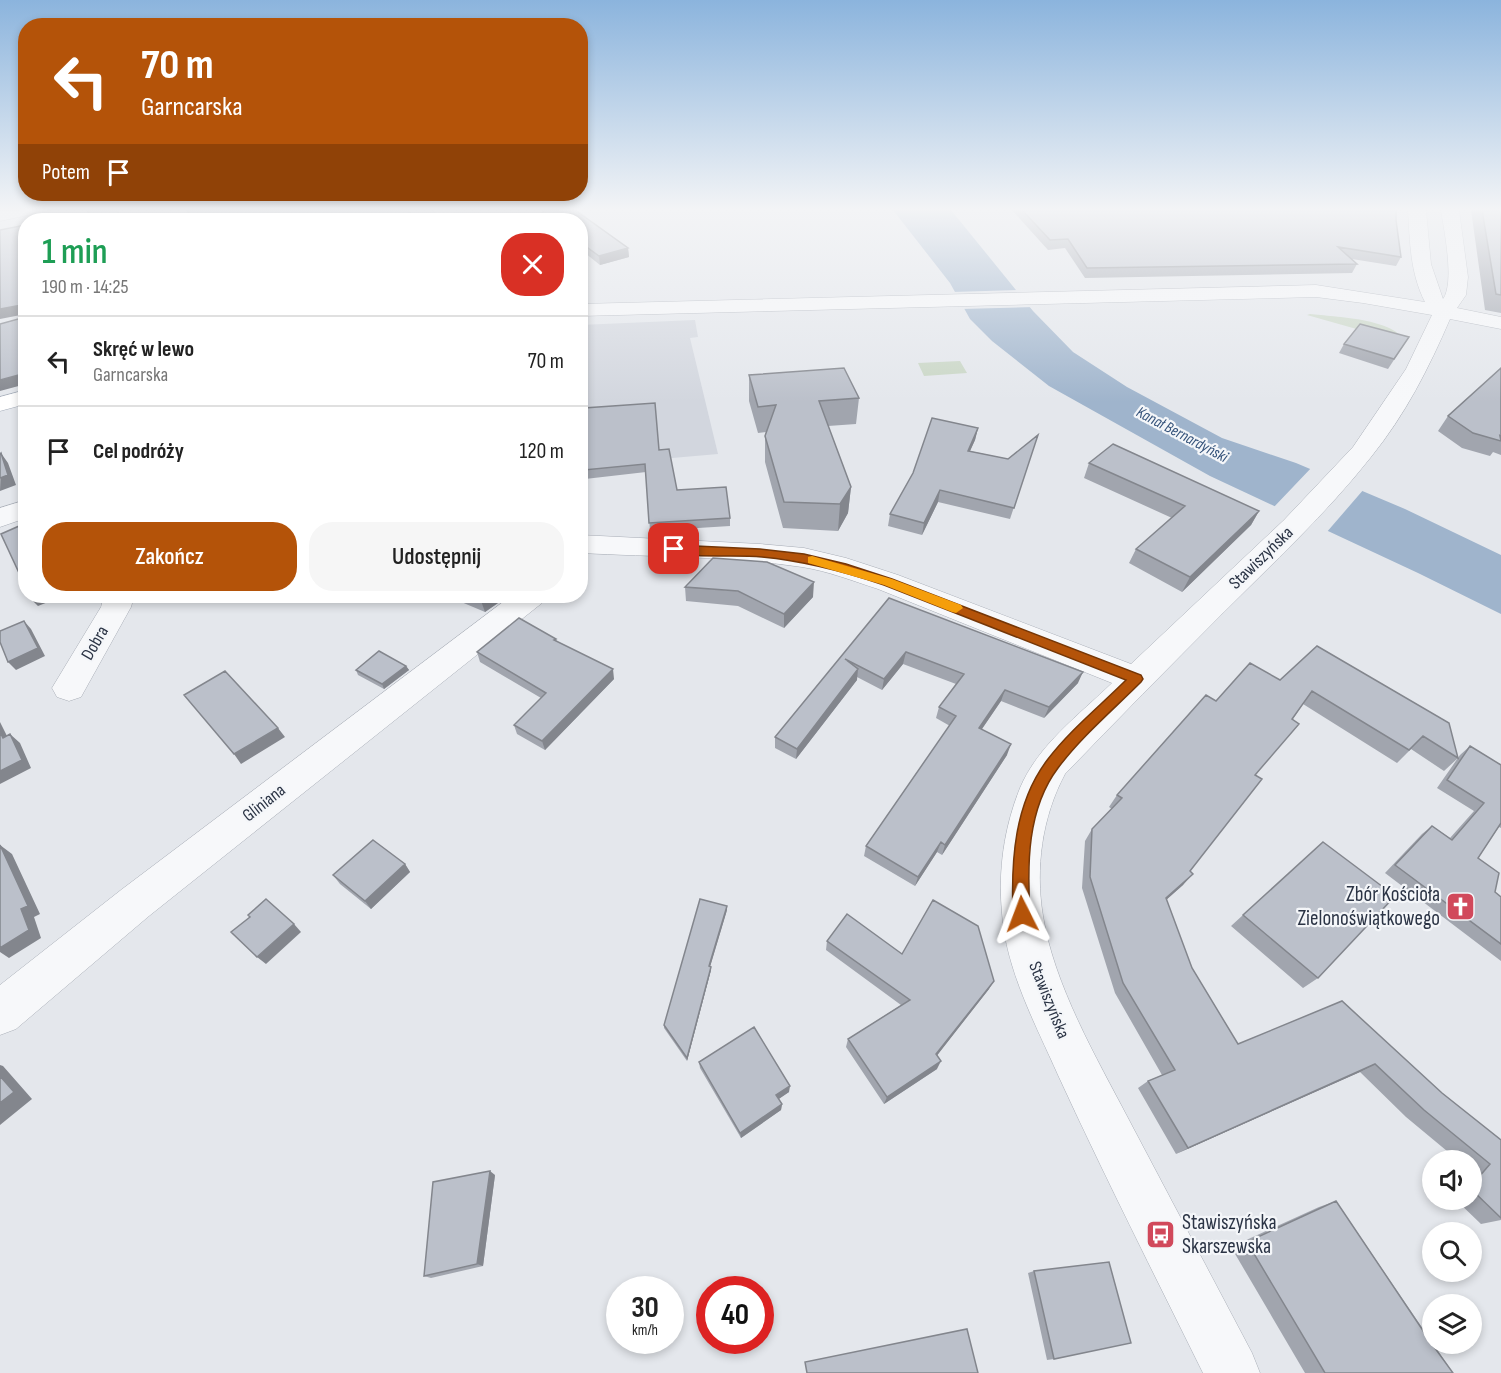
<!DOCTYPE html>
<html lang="pl">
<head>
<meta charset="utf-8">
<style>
	:root { --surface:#fff; --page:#f6f6f6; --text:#222; --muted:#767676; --line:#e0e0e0; --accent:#b45309 }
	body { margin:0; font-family:"Sofia Sans Condensed",sans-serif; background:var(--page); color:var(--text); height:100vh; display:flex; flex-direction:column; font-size:22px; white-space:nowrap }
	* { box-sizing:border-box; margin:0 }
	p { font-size:20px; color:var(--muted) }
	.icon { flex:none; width:33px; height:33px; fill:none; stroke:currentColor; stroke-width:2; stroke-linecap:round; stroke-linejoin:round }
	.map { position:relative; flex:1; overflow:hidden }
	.drawer { position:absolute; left:18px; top:213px; width:570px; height:390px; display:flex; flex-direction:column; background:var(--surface); border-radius:24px; box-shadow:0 3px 9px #0003 }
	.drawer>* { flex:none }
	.hud { position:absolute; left:18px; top:18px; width:570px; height:183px; border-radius:24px; box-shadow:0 3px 9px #0003; background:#b45309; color:#fff; overflow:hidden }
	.tools { position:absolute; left:1422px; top:1150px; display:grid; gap:12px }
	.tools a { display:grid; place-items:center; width:60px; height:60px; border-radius:50%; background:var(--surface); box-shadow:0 3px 9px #0003; font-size:30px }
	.speed { position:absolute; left:606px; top:1276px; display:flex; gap:12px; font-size:30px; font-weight:700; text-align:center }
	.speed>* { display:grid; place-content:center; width:78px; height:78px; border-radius:50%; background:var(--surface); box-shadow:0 3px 9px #0003; line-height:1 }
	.speed small { font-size:15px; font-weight:400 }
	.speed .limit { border:9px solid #d22; background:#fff; color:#111 }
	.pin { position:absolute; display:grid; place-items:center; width:51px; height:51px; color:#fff; margin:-26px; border-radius:12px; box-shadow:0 3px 9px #0006 }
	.me { position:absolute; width:66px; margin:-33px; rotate:357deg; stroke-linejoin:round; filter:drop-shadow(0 0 4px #0008) }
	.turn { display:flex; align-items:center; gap:21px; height:126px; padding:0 24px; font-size:27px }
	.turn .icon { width:78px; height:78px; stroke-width:2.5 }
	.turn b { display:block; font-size:42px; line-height:51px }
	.then { display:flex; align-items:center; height:57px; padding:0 24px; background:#0003; gap:12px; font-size:22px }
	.round { display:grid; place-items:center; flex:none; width:63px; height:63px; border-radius:24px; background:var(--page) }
	.summary { display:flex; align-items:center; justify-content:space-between; height:102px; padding:0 24px }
	h1 { font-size:36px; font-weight:600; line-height:45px; color:#1e9e55 }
	.button { display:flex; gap:12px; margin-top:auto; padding:12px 24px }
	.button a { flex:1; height:69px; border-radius:24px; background:var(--accent); color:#fff; font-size:24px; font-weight:600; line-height:69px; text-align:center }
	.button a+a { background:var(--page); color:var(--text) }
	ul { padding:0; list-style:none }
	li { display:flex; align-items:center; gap:18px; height:90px; padding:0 24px; border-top:2px solid var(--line) }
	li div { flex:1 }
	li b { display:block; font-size:22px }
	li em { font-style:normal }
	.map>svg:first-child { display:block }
</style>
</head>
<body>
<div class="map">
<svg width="1501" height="1373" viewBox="0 0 1501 1373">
	<rect width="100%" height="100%" fill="#e4e7ec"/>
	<path fill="#d2d6de" d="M 695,320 L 698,337 L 690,338 L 718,454 L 581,466 L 580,325 Z"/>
	<path fill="#c9d6c5" d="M 1310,314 C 1335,317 1395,318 1406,343 L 1307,315 Z
		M 960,361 L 967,373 L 924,376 L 918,363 Z"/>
	<path fill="#9fb4cc" d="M 893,210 L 951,210 L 1033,311 L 1073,352 L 1127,387 L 1222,438 L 1296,463 L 1405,509 L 1501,555 L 1501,614 L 1418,573 L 1210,476 L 1049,386 L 992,341 L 970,319 L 950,283 Z"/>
	<path fill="#e4e7ec" d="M 1020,290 L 1034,307 L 961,309 L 952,292 Z
		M 1313,466 L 1364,489 L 1326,533 L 1273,508 Z"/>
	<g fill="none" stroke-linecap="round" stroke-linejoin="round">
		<defs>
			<path id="minor" d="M 35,210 L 33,214 L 0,221 L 0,211 Z
				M 204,210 L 238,210 L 236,214 L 204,220 L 172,220 L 175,216 Z
				M 1408,210 L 1426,210 L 1431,264 L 1443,299 C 1455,283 1444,230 1441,210 L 1459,210 L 1468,277 L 1466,295 L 1457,308 L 1501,317 L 1501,329 L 1450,319 C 1429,368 1405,415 1371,457 C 1326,514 1272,564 1221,615 C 1168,668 1116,721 1065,774 C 1042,817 1035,868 1043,916 C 1054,985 1096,1057 1129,1120 C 1170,1198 1211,1275 1252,1353 L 1260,1373 L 1203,1373 C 1154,1274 1104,1175 1058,1075 C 1035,1023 1006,970 1002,913 C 998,870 1004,828 1020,788 C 1038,745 1079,715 1112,683 L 878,589 C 853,581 828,571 802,567 C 729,556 654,557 580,553 L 580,535 L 760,544 L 804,548 L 846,558 L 898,575 L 1131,664 L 1284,520 L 1353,447 L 1406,369 L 1432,315 L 1363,303 L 1316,297 L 580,316 L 580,304 L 1316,285 L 1425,302 C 1410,273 1410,242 1408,210 Z
				M 26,500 L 26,518 L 0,527 L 0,508 Z
				M 104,596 L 134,596 L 131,607 L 81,697 L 69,701 L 57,697 L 52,688 L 101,607 Z
				M 511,596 L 546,596 L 542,603 L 149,916 L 16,1029 L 0,1035 L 0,985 L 121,890 Z"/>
			<path id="major" d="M 433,210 L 451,210 L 461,220 L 442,220 Z
				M 26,390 L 26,404 L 0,411 L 0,397 Z"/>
		</defs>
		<use href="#minor" stroke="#a9aeb7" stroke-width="1"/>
		<use href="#major" stroke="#a3abb8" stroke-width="1"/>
		<use href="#minor" fill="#f7f8fa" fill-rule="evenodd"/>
		<use href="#major" fill="#fff" fill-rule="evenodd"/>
	</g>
	<path fill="#a1a5ae" d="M 545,210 L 575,210 L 628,248 L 629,257 L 600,265 L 580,249 L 580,220 L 544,220 L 542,213 Z
		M 1012,210 L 1396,210 L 1396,220 L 1401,257 L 1396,266 L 1352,259 L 1357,264 L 1352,273 L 1085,278 L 1065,248 L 1048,250 Z
		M 1471,210 L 1501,210 L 1501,313 L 1485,310 Z
		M 1409,337 L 1388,369 L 1339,353 L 1344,344 Z
		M 1501,368 L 1501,455 L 1493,452 L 1490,456 L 1462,448 L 1438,431 L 1448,416 Z
		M 749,375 L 859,398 L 856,424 L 828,426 L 851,487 L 848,513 L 838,531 L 783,528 L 765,462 L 765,436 L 766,432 L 758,433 L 749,401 Z
		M 978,428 L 975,440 L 970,451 L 1008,459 L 1038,435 L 1010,519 L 938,502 L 922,535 L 888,526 L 890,514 Z
		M 659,450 L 677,490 L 730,518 L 730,526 L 650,531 L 646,472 L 585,479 L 584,470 Z
		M 1089,463 L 1259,511 L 1251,525 L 1182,592 L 1129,563 L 1136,549 L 1172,518 L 1084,478 Z
		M 685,587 L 813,597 L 784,628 L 738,606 L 686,601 Z
		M 447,596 L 508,596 L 485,612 Z
		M 889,598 L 1078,683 L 1044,718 L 1001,701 L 982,729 L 1007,755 L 942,855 L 937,852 L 915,886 L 864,856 L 866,846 L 950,726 L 936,718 L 939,707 L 956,684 L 903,664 L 882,690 L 857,677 L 857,680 L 796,759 L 775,748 L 775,737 Z
		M 556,639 L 557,642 L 614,679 L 545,750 L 517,734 L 514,725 L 541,698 L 480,662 L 477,652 Z
		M 1317,646 L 1458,758 L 1444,771 L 1411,749 L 1397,763 L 1303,704 L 1256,775 L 1190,871 L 1183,885 L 1166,900 L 1192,968 L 1238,1044 L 1342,1001 L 1442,1093 L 1501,1140 L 1501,1220 L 1481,1224 L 1456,1200 L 1472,1200 L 1472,1161 L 1459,1161 L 1406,1117 L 1360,1072 L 1176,1154 L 1138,1088 L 1148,1081 L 1162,1075 L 1115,993 L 1082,888 L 1085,841 L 1092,829 L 1112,809 L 1109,807 L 1117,795 L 1216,701 L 1280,680 Z
		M 406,666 L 409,670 L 384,689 L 358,675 L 356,670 Z
		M 1470,746 L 1501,765 L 1501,828 L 1499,827 L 1478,858 L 1495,892 L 1501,897 L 1501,961 L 1385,873 L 1422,834 L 1432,826 L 1450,838 L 1474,811 L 1437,788 L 1460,755 Z
		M 405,864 L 410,872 L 371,909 L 340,884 L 333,875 Z
		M 727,910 L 710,967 L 711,970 L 687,1061 L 664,1028 L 664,1025 Z
		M 1243,915 L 1318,978 L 1303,988 L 1231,926 Z
		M 827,941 L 902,954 L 989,989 L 937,1055 L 937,1069 L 884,1104 L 846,1047 L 848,1039 L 901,1005 L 826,950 Z
		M 699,1062 L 789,1092 L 778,1099 L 782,1104 L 781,1110 L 741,1138 L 700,1068 Z
		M 495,1175 L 483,1266 L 431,1278 L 424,1276 Z
		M 1336,1201 L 1453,1373 L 1305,1373 L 1231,1247 L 1319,1207 Z
		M 1034,1271 L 1054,1359 L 1047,1360 L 1028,1273 Z"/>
	<path fill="#83868d" d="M 628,248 L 629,257 L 600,265 L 599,256 Z
		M 22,305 L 26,314 L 0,319 L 0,309 Z
		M 26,373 L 26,384 L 0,391 L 0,380 Z
		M 978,428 L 975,440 L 965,462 L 968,451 Z
		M 1,453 L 8,463 L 16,485 L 0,491 Z
		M 851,487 L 848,513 L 838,531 L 840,504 Z
		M 940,490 L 938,502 L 922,535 L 924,523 Z
		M 1259,511 L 1251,525 L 1182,592 L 1190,577 Z
		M 814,582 L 813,597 L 784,628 L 784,614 Z
		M 32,596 L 63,596 L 38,606 L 29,597 Z
		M 484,596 L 508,596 L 485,612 L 480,598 Z
		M 24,621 L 31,629 L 45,656 L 16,670 L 8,662 Z
		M 906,652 L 903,664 L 882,690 L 884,679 Z
		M 406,666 L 409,670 L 384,689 L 382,684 Z
		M 613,669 L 614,679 L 545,750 L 542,741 Z
		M 858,669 L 857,680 L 796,759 L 797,749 Z
		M 1083,672 L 1078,683 L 1044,718 L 1049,707 Z
		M 1005,690 L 1001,701 L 975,739 L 979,728 Z
		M 0,722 L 12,746 L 3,738 L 0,732 Z
		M 278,728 L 285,737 L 241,764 L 234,754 Z
		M 10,734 L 20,743 L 31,768 L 0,784 L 0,771 Z
		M 1011,744 L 1007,755 L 942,855 L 945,845 Z
		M 941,842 L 937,852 L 915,886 L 918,877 Z
		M 0,845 L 12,854 L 40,914 L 34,917 L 41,938 L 9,958 L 0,952 L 0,948 L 21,909 Z
		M 405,864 L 410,872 L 371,909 L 365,901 Z
		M 1193,874 L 1183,885 L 1157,908 L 1166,898 Z
		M 727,906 L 727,910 L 709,970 L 709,966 Z
		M 294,924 L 301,932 L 266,964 L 257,957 Z
		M 711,967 L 711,970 L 687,1061 L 687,1058 Z
		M 994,981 L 989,989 L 932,1062 L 936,1054 Z
		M 941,1061 L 937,1069 L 884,1104 L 887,1097 Z
		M 1375,1064 L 1360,1072 L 1176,1154 L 1188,1148 Z
		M 0,1065 L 3,1066 L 32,1099 L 0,1125 Z
		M 790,1086 L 789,1092 L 776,1101 L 776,1095 Z
		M 782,1104 L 781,1110 L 741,1138 L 740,1133 Z
		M 490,1171 L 495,1175 L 483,1266 L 477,1264 Z"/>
	<path fill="#bbc0ca" stroke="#83868d" stroke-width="1.5" d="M 87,210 L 117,210 L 121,220 L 88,220 L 92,220 Z
		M 187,210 L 407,210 L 418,220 L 193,220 Z
		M 545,210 L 575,210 L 628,248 L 599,256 L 580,242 L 580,220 L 552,220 L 542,213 Z
		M 1022,210 L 1396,210 L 1396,220 L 1401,257 L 1338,247 L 1357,264 L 1087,268 L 1068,239 L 1050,240 Z
		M 1482,210 L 1501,210 L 1501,295 L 1496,294 Z
		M 25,225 L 26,227 L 26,373 L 0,380 L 0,324 L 22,318 L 22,305 L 0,309 L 0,230 Z
		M 1360,324 L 1409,337 L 1394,359 L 1344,344 Z
		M 844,368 L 859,398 L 819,401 L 851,487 L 840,504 L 784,502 L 765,436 L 776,405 L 758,407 L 749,375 Z
		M 1501,368 L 1501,437 L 1500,436 L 1501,441 L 1473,433 L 1448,416 Z
		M 655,403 L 659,450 L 669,449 L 677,490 L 726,487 L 730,518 L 649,523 L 645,464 L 584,470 L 584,408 Z
		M 932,418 L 978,428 L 968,451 L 1008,459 L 1038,435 L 1014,508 L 940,490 L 924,523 L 890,514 L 913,473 Z
		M 1113,444 L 1259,511 L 1190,577 L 1136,549 L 1185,506 L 1089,463 Z
		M 1,453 L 8,475 L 0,478 L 0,454 Z
		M 26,523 L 26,588 L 1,534 Z
		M 713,558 L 767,562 L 814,582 L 784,614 L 738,591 L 685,587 Z
		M 475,596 L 484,596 L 480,598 Z
		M 889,598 L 1083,672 L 1049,707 L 1005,690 L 979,728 L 1011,744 L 945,845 L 941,842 L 918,877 L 866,846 L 956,716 L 939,707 L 964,674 L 906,652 L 884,679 L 845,659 L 858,669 L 797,749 L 775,737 Z
		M 519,618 L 556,639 L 554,640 L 613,669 L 542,741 L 514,725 L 546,693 L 477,652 Z
		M 24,621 L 38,648 L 8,662 L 0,642 L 0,631 Z
		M 1317,646 L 1449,723 L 1458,758 L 1423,736 L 1409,750 L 1312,691 L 1292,719 L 1299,724 L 1255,775 L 1262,779 L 1190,871 L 1193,874 L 1166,898 L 1192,968 L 1238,1044 L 1342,1001 L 1442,1093 L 1501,1140 L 1501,1218 L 1472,1190 L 1472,1185 L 1490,1164 L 1424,1110 L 1375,1064 L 1188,1148 L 1148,1081 L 1175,1070 L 1123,983 L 1090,877 L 1092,829 L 1122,798 L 1117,795 L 1206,695 L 1216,701 L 1250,663 L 1280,680 Z
		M 379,651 L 406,666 L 382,684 L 356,670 Z
		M 225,671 L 278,728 L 234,754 L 184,695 Z
		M 0,732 L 3,738 L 10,734 L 22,760 L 0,771 Z
		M 1470,746 L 1501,765 L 1501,823 L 1478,858 L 1499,873 L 1495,892 L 1501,897 L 1501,944 L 1395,865 L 1432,826 L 1452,840 L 1484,803 L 1447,780 Z
		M 373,840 L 405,864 L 365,901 L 333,875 Z
		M 1323,842 L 1395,896 L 1318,978 L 1243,915 Z
		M 0,845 L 28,906 L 21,909 L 29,930 L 0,948 Z
		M 266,899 L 294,924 L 257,957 L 231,932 L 250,917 L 248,915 Z
		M 700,899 L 727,906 L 709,966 L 711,967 L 687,1058 L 664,1025 Z
		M 933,900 L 978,926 L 994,981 L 936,1054 L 941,1061 L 887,1097 L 848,1039 L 910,1000 L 827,941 L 847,914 L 902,954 Z
		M 754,1027 L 790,1086 L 776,1095 L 782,1104 L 740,1133 L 699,1062 Z
		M 0,1076 L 14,1092 L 0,1103 Z
		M 490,1171 L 477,1264 L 424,1276 L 433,1182 Z
		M 1336,1201 L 1432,1344 L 1453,1373 L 1325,1373 L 1247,1242 Z
		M 1109,1262 L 1131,1343 L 1054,1359 L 1034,1271 Z
		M 967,1329 L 978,1373 L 807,1373 L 805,1362 Z"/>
	<linearGradient id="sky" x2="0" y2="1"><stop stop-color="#8bb4dd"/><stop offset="0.52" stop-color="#f3f4f6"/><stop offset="1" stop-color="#f3f4f6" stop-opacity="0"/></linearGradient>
	<rect width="1501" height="402" fill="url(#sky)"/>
	<path fill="#b45309" stroke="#753606" stroke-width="1.5" d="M 674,545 L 760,549 L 804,554 L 846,564 L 892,579 L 1141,675 L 1143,679 L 1141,682 C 1113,710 1081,737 1058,768 C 1027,809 1027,865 1030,914 L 1028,919 L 1022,922 L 1016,919 L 1013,914 C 1011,861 1014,803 1048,759 C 1070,730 1100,706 1126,680 L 884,585 C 843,571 804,561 762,557 C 732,554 699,559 670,552 L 668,549 Z"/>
	<path fill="#f59e0b" d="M 812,556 L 892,579 L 961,605 L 963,608 L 956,613 L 952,612 L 884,585 L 808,563 L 808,557 Z"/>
	<defs>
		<symbol id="church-square" viewBox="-11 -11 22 22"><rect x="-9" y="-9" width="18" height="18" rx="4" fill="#d1495b" stroke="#f4f6f9"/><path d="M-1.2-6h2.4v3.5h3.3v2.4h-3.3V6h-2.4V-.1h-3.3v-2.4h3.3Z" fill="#fff"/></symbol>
		<symbol id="bus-square" viewBox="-11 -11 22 22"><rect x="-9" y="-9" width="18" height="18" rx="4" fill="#d1495b" stroke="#f4f6f9"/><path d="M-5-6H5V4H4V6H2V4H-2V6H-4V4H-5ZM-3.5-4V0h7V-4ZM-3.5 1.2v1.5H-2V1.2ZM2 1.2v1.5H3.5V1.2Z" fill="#fff"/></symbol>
	</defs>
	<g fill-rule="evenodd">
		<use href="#church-square" x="1444" y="890" width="33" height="33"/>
		<use href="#bus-square" x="1144" y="1218" width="33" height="33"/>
	</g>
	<g text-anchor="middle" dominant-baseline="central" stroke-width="4.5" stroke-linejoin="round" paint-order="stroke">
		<g font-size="16" font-style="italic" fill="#34527a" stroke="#f4f6f9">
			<text transform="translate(1182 435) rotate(28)">Kanał Bernardyński</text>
		</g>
		<g font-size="18" fill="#2b3445" stroke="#f4f6f9">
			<text transform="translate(1261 558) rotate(-44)">Stawiszyńska</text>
			<text transform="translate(95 643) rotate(-60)">Dobra</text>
			<text transform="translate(264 803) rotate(-38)">Gliniana</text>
			<text transform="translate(1049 1000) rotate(68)">Stawiszyńska</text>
		</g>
		<g font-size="21" fill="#2b3445" stroke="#f4f6f9" text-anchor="end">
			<text x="1440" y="894">Zbór Kościoła<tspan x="1440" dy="24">Zielonoświątkowego</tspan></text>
			<text x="1182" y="1222" text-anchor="start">Stawiszyńska<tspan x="1182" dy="24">Skarszewska</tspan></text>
		</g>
	</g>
</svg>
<div class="tools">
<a><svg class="icon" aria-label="sound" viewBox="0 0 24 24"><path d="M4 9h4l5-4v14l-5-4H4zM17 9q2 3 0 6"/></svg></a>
<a><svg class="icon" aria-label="search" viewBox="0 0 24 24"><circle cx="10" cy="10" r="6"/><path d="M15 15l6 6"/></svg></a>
<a><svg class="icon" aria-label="layers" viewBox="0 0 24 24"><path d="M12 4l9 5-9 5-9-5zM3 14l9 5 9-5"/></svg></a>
</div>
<div class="speed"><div>30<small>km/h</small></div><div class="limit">40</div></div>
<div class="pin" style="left:674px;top:549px;background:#d93025"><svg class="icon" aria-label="arrive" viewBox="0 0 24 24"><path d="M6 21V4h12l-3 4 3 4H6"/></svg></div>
<svg class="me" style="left:1022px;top:914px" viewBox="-20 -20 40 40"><path d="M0-17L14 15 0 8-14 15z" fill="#b45309" stroke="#fff" stroke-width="4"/></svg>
<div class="hud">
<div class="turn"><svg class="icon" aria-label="left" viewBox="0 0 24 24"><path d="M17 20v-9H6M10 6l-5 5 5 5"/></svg><div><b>70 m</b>Garncarska</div></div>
<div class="then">Potem<svg class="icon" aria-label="arrive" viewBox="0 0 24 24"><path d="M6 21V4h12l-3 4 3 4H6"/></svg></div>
</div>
<section class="drawer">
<div class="summary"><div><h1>1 min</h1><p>190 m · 14:25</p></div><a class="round" style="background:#d93025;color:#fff"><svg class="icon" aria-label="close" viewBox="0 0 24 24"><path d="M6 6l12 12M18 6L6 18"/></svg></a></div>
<ul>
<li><svg class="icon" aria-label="left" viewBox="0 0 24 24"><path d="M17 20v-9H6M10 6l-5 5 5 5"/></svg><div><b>Skręć w lewo</b><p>Garncarska</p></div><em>70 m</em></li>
<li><svg class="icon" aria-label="arrive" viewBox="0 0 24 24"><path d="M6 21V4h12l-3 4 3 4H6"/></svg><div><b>Cel podróży</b></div><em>120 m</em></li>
</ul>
<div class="button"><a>Zakończ</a><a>Udostępnij</a></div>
</section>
</div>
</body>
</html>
